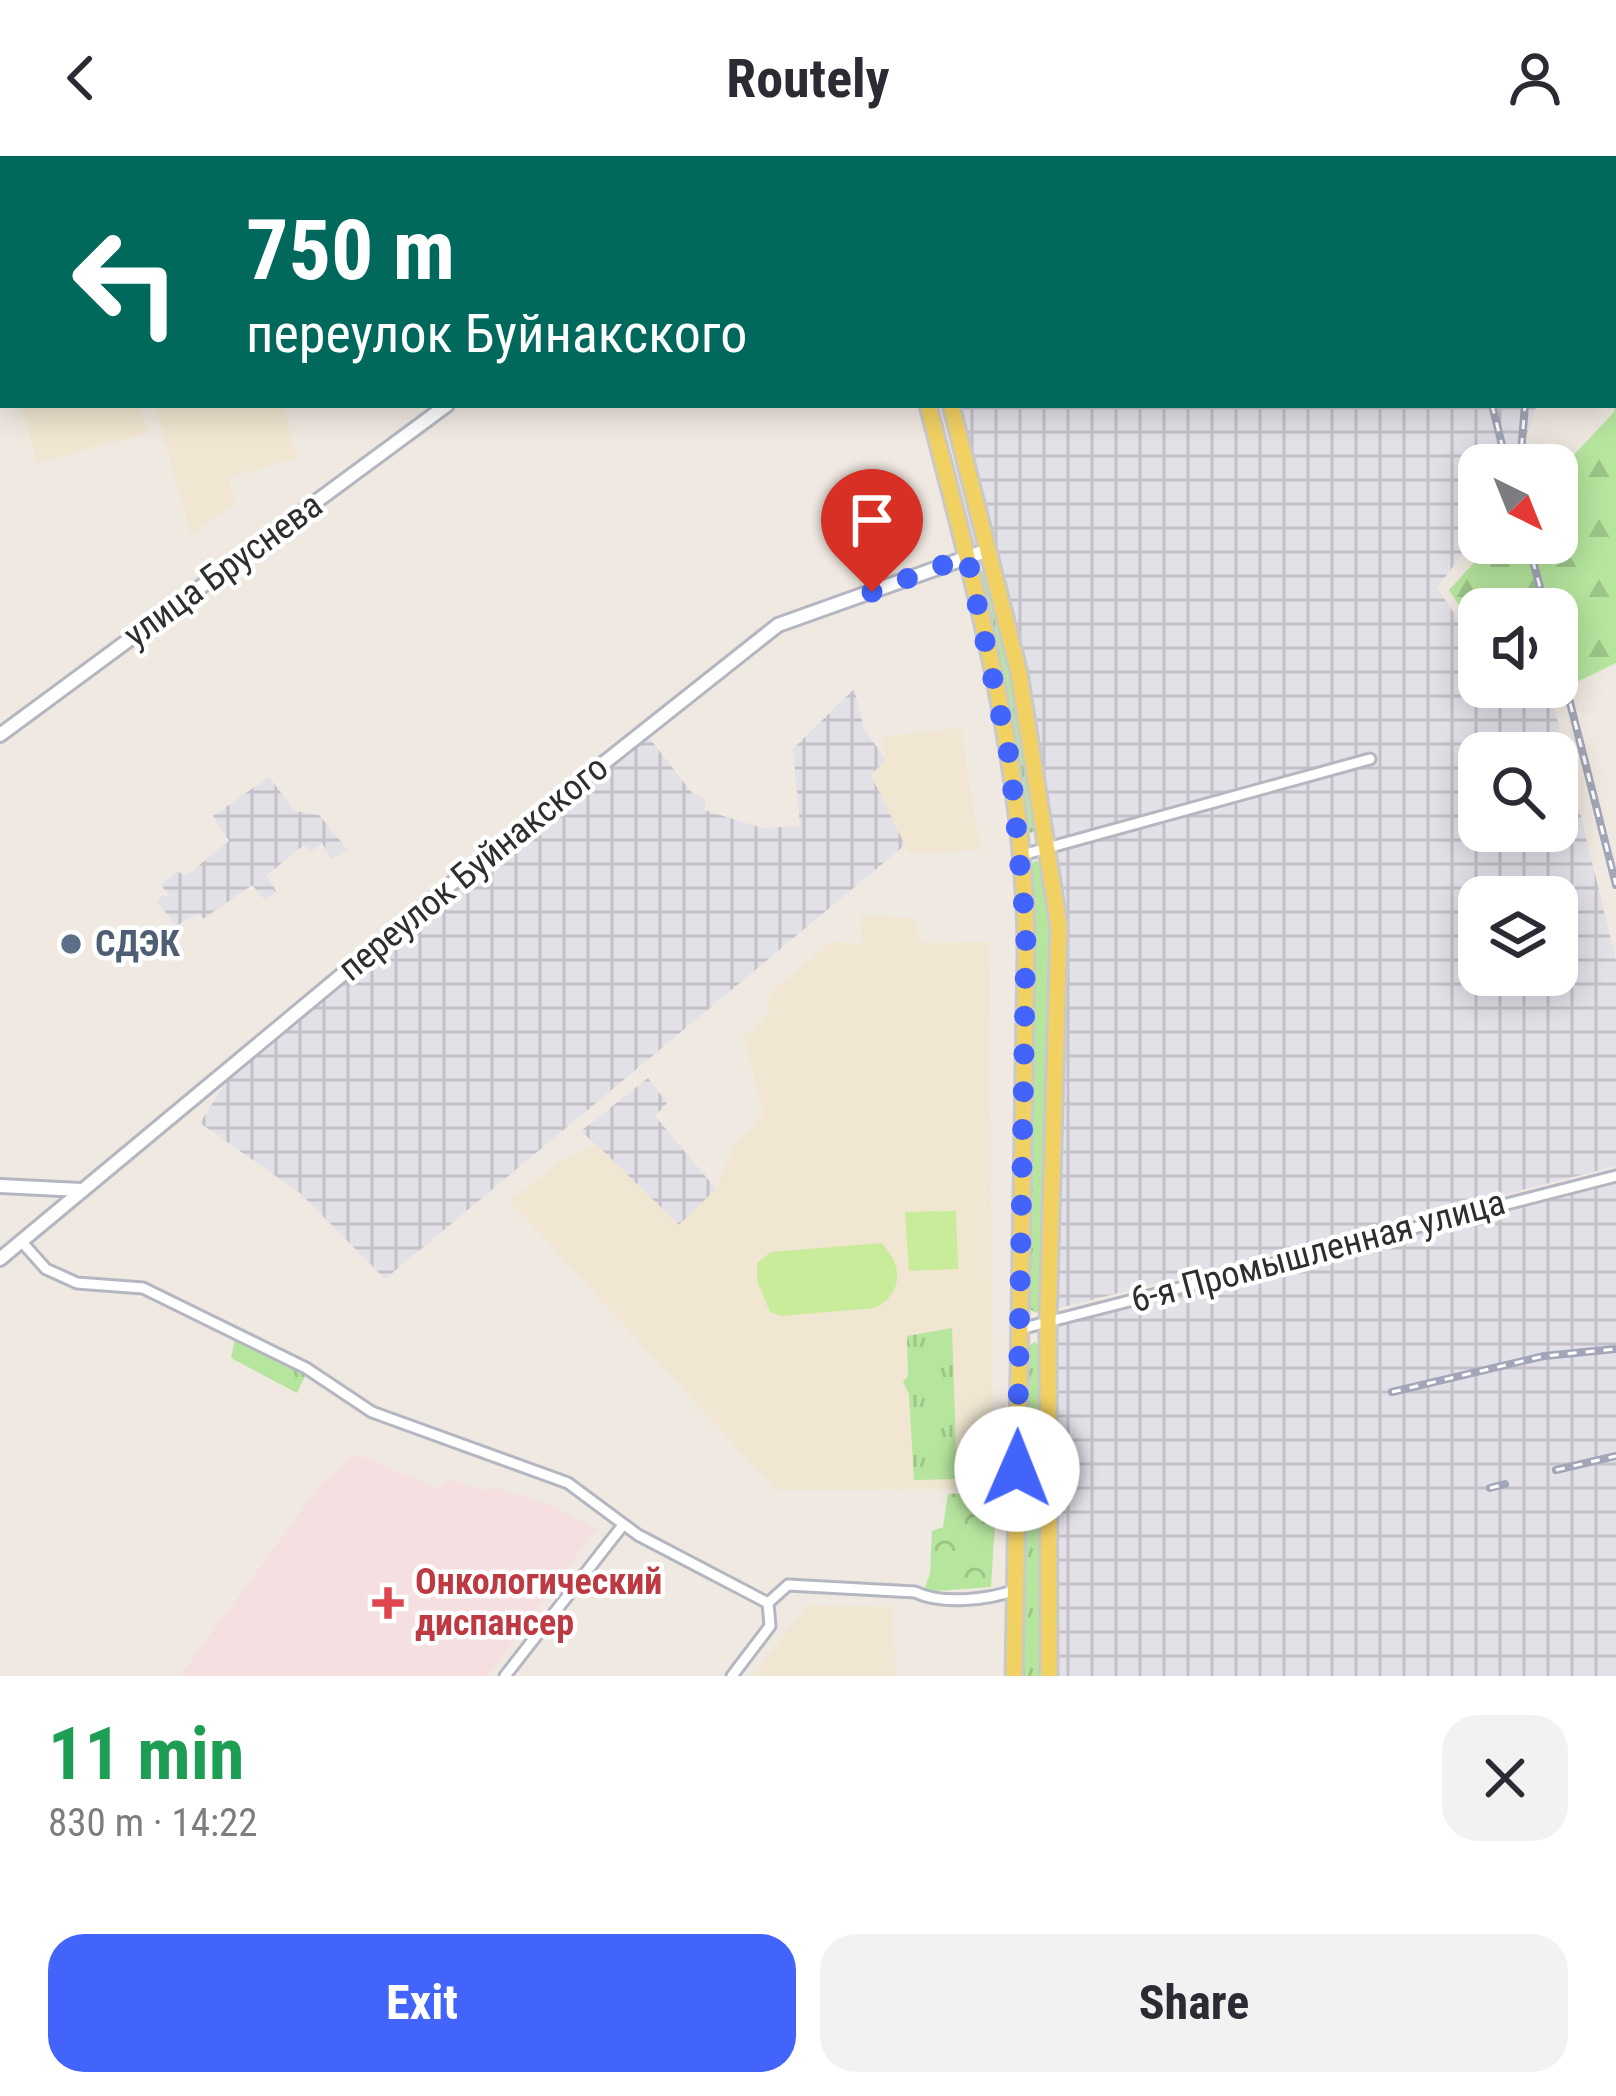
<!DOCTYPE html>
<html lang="en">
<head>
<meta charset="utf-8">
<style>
	:root { --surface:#fff; --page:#f2f2f3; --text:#2b2b33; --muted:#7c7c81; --accent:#4264fb }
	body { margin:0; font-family:"Roboto Condensed",sans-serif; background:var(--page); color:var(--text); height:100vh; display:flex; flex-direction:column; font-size:45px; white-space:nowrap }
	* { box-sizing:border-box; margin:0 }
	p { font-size:39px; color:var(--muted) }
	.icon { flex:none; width:66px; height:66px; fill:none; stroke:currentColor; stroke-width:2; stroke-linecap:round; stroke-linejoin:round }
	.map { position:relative; height:1520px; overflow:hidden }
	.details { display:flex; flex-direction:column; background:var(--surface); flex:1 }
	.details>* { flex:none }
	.banner { position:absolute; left:0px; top:0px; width:1617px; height:252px; box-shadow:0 6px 30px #0003; background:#00695c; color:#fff; overflow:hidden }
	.needle { width:78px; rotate:137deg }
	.buttons { position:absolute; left:1458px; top:288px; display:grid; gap:24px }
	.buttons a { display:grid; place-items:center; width:120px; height:120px; border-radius:24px; background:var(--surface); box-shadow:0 6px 30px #0003; font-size:60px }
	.pin { position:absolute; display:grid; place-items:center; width:102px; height:102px; color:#fff; margin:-123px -51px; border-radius:50% 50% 50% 0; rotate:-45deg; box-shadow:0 0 12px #0007 }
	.pin .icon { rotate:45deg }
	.me { position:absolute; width:132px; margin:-66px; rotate:1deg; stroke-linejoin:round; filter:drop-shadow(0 0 9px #0008) }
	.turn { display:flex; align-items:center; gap:42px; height:252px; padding:0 48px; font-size:54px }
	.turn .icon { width:156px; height:156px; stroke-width:2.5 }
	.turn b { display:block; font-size:84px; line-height:102px }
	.round { display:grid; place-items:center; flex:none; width:126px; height:126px; border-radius:36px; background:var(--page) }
	.overview { display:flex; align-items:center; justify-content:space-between; height:204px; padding:0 48px }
	h1 { font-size:72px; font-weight:700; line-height:90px; color:#1e9e55 }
	.action { display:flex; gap:24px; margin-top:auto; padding:24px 48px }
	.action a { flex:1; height:138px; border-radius:36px; background:var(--accent); color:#fff; font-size:48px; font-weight:700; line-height:138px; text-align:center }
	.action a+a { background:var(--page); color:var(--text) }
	header { display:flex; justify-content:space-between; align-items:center; height:156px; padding:0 48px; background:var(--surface); font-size:54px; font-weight:700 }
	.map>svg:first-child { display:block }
</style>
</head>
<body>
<header><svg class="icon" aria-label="back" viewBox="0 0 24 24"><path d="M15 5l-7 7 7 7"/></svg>Routely<svg class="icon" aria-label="person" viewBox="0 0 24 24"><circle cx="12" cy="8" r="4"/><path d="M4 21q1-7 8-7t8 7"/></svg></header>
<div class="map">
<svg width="1616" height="1520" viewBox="0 0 1616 1520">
	<defs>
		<pattern id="industrial-grid" width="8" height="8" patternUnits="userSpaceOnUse" patternTransform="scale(3)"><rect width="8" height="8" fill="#e3e1e8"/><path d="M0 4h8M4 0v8" fill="none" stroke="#c3c1c7"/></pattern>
		<pattern id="grass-tufts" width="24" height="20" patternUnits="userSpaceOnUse" patternTransform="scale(3)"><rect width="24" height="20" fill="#b6e59e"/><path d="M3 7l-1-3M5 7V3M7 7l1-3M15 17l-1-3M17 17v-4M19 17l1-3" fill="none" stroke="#9dc588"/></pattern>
		<pattern id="forest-firs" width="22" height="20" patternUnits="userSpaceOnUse" patternTransform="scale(3)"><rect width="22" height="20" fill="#b6e59e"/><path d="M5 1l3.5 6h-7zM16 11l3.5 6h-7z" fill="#9dc588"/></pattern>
		<pattern id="park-crowns" width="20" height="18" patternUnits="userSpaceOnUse" patternTransform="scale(3)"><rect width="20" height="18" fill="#b6e59e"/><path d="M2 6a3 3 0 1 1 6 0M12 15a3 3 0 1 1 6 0" fill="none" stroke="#9dc588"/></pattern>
	</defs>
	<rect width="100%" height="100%" fill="#efe9e1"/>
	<path fill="url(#industrial-grid)" fill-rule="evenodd" d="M 892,0 L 1616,0 L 1616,29 L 1614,37 L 1614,3 Z
		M 959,249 L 1537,249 L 1516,309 L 1479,309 L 1479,376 L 1437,432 L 1479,494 L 1479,531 L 1527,531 L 1552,542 L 1616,804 L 1616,1010 L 1056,1153 L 1068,791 L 1029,535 ZM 1479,597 L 1557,597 L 1557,675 L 1479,675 ZM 1479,741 L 1557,741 L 1557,819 L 1479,819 Z
		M 854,533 L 864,573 L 886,604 L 871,619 L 905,689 L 385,1123 L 300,1037 L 200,967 L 233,915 L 646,578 L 693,638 L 706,643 L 704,654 L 762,672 L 800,670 L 793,593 Z
		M 269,621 L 295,655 L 319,659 L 347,693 L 332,703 L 322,687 L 310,696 L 304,689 L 267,719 L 276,735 L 265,744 L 252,729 L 203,763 L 198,757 L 176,770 L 157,745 L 163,739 L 171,742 L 161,729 L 177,715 L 186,720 L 229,685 L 213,660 Z
		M 648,922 L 667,947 L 655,960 L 716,1033 L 679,1069 L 581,975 Z
		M 1616,1027 L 1616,1520 L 1053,1520 L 1051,1167 Z"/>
	<path fill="#f0e6d1" d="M 21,249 L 140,249 L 148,277 L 37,307 Z
		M 155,249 L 283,249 L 297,302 L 229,321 L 234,348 L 191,378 Z
		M 961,572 L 980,694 L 909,697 L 871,619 L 886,604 L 882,581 Z
		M 861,760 L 914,762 L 922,787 L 989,786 L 993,1293 L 1005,1303 L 1004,1333 L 776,1334 L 510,1045 L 561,1005 L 596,988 L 679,1069 L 716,1033 L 734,989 L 763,959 L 744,881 L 769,857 L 769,838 L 831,786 L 862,788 Z
		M 807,1449 L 892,1451 L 896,1520 L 753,1520 Z"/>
	<path fill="#f5dfe0" d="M 356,1298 L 439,1333 L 447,1322 L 481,1334 L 497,1332 L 554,1350 L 596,1373 L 488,1520 L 180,1520 L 322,1327 Z"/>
	<path fill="url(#grass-tufts)" d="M 980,415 L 987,416 L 1009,497 L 1036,672 L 1032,677 L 1026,674 Z
		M 1036,704 L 1043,712 L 1052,778 L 1041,1152 L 1036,1157 L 1028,1152 L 1029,711 Z
		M 952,1172 L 957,1323 L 914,1324 L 909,1238 L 903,1226 L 908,1220 L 907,1180 Z
		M 235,1183 L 306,1218 L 297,1237 L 231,1202 Z
		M 1035,1186 L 1042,1192 L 1043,1520 L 1022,1520 L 1028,1190 Z"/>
	<path fill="url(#forest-firs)" d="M 1616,246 L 1616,507 L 1560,534 L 1553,531 L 1557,453 L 1479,453 L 1479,479 L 1449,434 L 1492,387 L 1557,387 L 1557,317 L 1614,256 Z"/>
	<path fill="url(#park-crowns)" d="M 997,1335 L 991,1431 L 923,1436 L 930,1418 L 932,1375 L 943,1371 L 948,1338 Z"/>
	<path fill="#c9ec9a" d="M 956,1055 L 958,1113 L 909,1115 L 905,1056 Z
		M 881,1087 C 903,1108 904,1137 875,1152 L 781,1160 L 770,1156 L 757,1125 L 757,1107 L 771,1096 Z"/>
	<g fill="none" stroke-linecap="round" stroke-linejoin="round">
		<defs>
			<path id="minor" d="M 763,0 L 764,3
				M 1022,699 L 1370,603
				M 21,1085 L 46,1113 L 77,1127 L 143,1132 L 306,1212 L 372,1256 L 568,1327 L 638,1379 L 768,1447 L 770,1470 L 732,1520
				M 1020,1173 L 1616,1020
				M 768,1447 L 788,1429 L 915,1436 C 942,1449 988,1444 1015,1434
				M 505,1520 L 623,1369"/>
			<path id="tertiary" d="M 0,579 L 447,249
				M 0,1030 L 81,1034
				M 0,1103 L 450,729 L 778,469 L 988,394"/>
			<path id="primary" d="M 859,0 L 859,3
				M 883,0 L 884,3
				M 928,249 C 974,428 1026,611 1026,798 L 1014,1520
				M 951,249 L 1019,517 L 1059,771 L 1048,1166 L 1049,1520"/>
		</defs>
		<use href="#minor" stroke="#b4b7c1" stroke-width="15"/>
		<use href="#tertiary" stroke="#b4b7c1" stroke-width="18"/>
		<use href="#primary" stroke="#c9c9c9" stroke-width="21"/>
		<use href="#minor" stroke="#fff" stroke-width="9"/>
		<use href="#tertiary" stroke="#fff" stroke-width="12"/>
		<use href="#primary" stroke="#f2d163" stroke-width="15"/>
		<defs>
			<path id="rail" d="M 1426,0 L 1427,3
				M 1598,3 L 1598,0
				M 1492,249 L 1507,309
				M 1520,309 L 1525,249
				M 1528,387 L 1546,453
				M 1557,495 L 1616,729
				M 1392,1236 L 1544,1200 L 1616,1193
				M 1556,1314 L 1616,1300
				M 1490,1332 L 1505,1328"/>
		</defs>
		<use href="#rail" stroke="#a3a6b8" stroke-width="8"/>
		<use href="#rail" stroke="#fff" stroke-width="3" stroke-dasharray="9" stroke-linecap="butt"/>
	</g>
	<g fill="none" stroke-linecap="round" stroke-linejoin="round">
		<path stroke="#4264fb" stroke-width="21" stroke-dasharray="0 37.8" d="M 872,436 L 967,400 L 1010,604 L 1026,774 L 1017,1313"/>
	</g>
	<circle fill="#5c6f8a" stroke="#fff" stroke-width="4.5" cx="71" cy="788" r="12"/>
	<path fill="#e0444e" stroke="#fff" stroke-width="4.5" d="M382 1429h12v12h12v12h-12v12h-12v-12h-12v-12h12z"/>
	<g text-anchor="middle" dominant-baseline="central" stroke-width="9" stroke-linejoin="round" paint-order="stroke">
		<g font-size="36" fill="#2e2e2e" stroke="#fff">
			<text transform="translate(223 414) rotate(-36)">улица Бруснева</text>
			<text transform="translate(473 712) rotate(-39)">переулок Буйнакского</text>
			<text transform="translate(1318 1095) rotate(-15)">6-я Промышленная улица</text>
		</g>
		<g font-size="36" font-weight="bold" fill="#4e5e75" stroke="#fff" text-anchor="start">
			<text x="95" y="788">СДЭК</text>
		</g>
		<g font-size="36" font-weight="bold" fill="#be3a42" stroke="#fff" text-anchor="start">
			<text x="415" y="1426">Онкологический<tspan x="415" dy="41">диспансер</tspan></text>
		</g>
	</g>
</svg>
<div class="buttons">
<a><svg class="needle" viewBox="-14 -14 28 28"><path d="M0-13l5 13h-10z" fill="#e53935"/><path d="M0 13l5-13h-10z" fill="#7c7c81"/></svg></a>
<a><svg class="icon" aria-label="sound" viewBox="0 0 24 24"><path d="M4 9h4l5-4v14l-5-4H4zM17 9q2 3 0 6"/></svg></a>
<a><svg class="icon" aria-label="search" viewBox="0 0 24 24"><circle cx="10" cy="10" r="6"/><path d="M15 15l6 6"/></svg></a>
<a><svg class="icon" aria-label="layers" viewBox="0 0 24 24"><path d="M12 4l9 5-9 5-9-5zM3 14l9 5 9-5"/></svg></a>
</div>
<div class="pin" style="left:872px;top:436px;background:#d93025"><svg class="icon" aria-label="arrive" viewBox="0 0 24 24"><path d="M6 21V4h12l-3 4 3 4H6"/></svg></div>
<svg class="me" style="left:1017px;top:1313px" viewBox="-20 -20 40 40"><circle r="19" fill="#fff"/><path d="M0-13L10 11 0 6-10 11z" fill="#4264fb"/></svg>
<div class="banner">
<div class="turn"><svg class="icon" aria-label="left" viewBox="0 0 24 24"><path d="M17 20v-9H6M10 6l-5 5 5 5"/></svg><div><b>750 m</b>переулок Буйнакского</div></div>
</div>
</div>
<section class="details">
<div class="overview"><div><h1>11 min</h1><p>830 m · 14:22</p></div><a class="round"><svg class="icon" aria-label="close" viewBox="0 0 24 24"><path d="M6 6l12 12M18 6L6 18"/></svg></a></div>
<div class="action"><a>Exit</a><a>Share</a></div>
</section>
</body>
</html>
